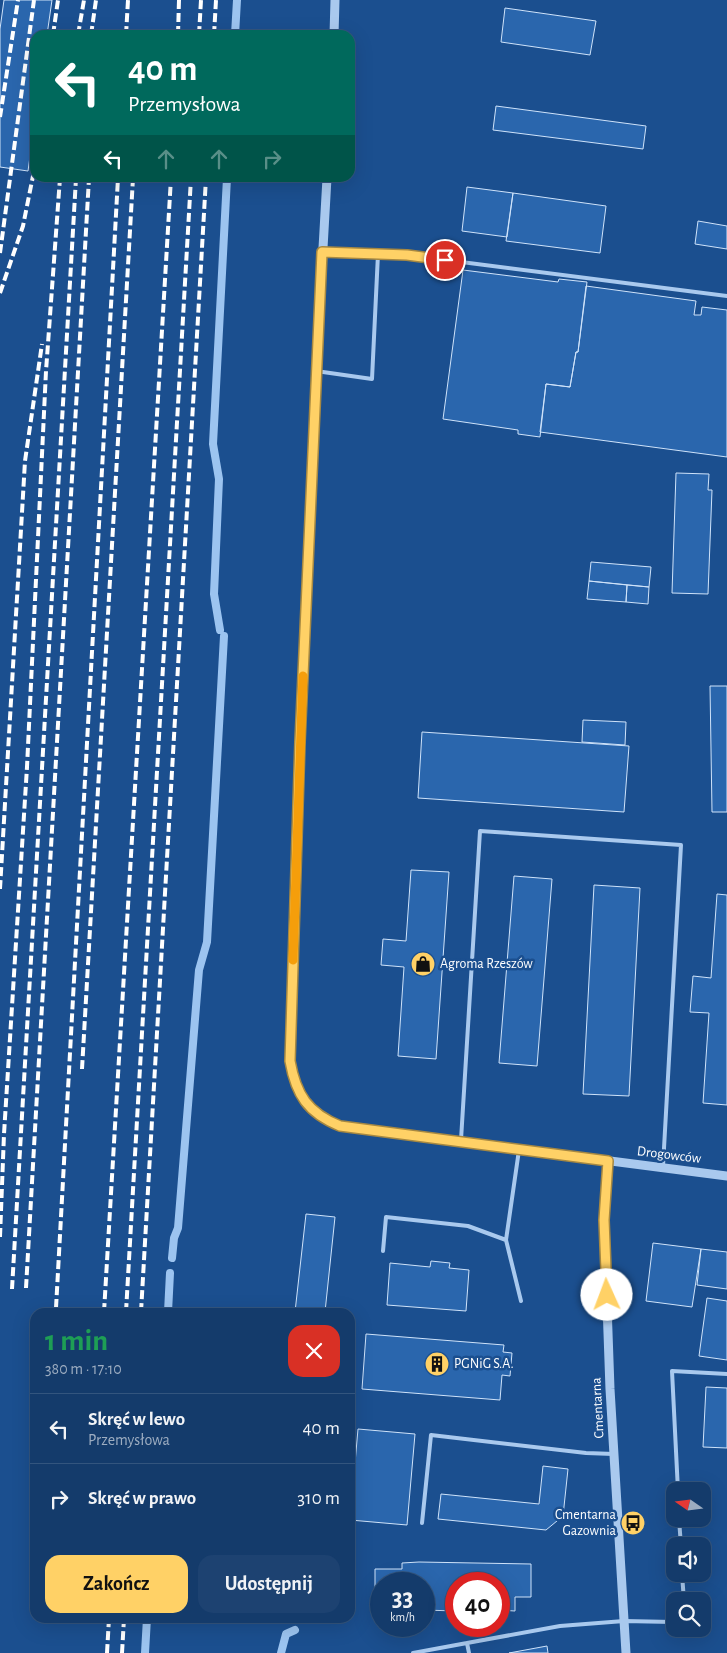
<!DOCTYPE html>
<html lang="pl">
<head>
<meta charset="utf-8">
<style>
	:root { --surface:#143b6b; --page:#1d4271; --text:#f1f3f6; --muted:#9dadc1; --line:#33557e; --accent:#ffd166 }
	body { margin:0; font-family:"Alegreya Sans",sans-serif; background:var(--page); color:var(--text); height:100vh; display:flex; flex-direction:column; font-size:19px; white-space:nowrap }
	* { box-sizing:border-box; margin:0 }
	p { font-size:16px; color:var(--muted) }
	.icon { flex:none; width:28px; height:28px; fill:none; stroke:currentColor; stroke-width:2; stroke-linecap:round; stroke-linejoin:round }
	.map { position:relative; flex:1; overflow:hidden }
	.drawer { position:absolute; left:30px; top:1308px; width:325px; height:315px; display:flex; flex-direction:column; background:var(--surface); border-radius:15px; box-shadow:0 5px 20px #0002,0 0 0 1px var(--line) }
	.drawer>* { flex:none }
	.banner { position:absolute; left:30px; top:30px; width:325px; height:152px; border-radius:15px; box-shadow:0 5px 20px #0002,0 0 0 1px var(--line); background:#00695c; color:#fff; overflow:hidden }
	.needle { width:32px; rotate:284deg }
	.tools { position:absolute; left:666px; top:1482px; display:grid; gap:10px }
	.tools a { display:grid; place-items:center; width:45px; height:45px; border-radius:10px; background:var(--surface); box-shadow:0 5px 20px #0002,0 0 0 1px var(--line); font-size:25px }
	.speed { position:absolute; left:370px; top:1572px; display:flex; gap:10px; font-size:25px; font-weight:700; text-align:center }
	.speed>* { display:grid; place-content:center; width:65px; height:65px; border-radius:50%; background:var(--surface); box-shadow:0 5px 20px #0002,0 0 0 1px var(--line); line-height:1 }
	.speed small { font-size:12px; font-weight:400 }
	.speed .limit { border:8px solid #d22; background:#fff; color:#111 }
	.pin { position:absolute; display:grid; place-items:center; width:42px; height:42px; color:#fff; margin:-21px; border:2px solid #fff; border-radius:50%; box-shadow:0 1px 5px #0007 }
	.me { position:absolute; width:55px; margin:-28px; rotate:358deg; stroke-linejoin:round; filter:drop-shadow(0 0 4px #0008) }
	.turn { display:flex; align-items:center; gap:18px; height:105px; padding:0 15px; font-size:22px }
	.turn .icon { width:65px; height:65px; stroke-width:2.5 }
	.turn b { display:block; font-size:35px; line-height:42px }
	.lanes { display:flex; align-items:center; height:48px; padding:0 15px; background:#0003; justify-content:center; gap:25px; direction:ltr }
	.lanes .off { opacity:.35 }
	.round { display:grid; place-items:center; flex:none; width:52px; height:52px; border-radius:15px; background:var(--page) }
	.headline { display:flex; align-items:center; justify-content:space-between; height:85px; padding:0 15px }
	h1 { font-size:30px; font-weight:600; line-height:38px; color:#1e9e55 }
	.button { display:flex; gap:10px; margin-top:auto; padding:10px 15px }
	.button a { flex:1; height:58px; border-radius:15px; background:var(--accent); color:#111; font-size:20px; font-weight:600; line-height:58px; text-align:center }
	.button a+a { background:var(--page); color:var(--text) }
	ul { padding:0; list-style:none }
	li { display:flex; align-items:center; gap:15px; height:70px; padding:0 15px; border-top:1px solid var(--line) }
	li div { flex:1 }
	li b { display:block; font-size:19px }
	li em { font-style:normal }
	.map>svg:first-child { display:block }
</style>
</head>
<body>
<div class="map">
<svg width="727" height="1653" viewBox="0 0 727 1653">
	<rect width="100%" height="100%" fill="#1b4f8f"/>
	<g fill="none" stroke-linecap="round" stroke-linejoin="round">
		<path stroke="#9cc4f0" stroke-width="8" d="M 235,35 L 237,0
			M 220,630 L 214,594 L 219,479 L 213,444 L 227,178
			M 172,1258 L 174,1238 L 178,1228 L 199,970 L 207,942 L 224,636
			M 168,1312 L 170,1273
			M 145,1653 L 147,1618
			M 281,1653 L 286,1634 L 295,1630"/>
	</g>
	<path fill="#2a66ad" stroke="#cfe3fa" d="M 4,0 L 52,0 L 47,35 L 35,35 L 35,120 L 28,171 L 0,167 L 0,29 Z
		M 505,8 L 596,21 L 590,55 L 501,42 Z
		M 496,106 L 646,126 L 643,149 L 493,130 Z
		M 467,187 L 513,193 L 507,237 L 462,231 Z
		M 513,193 L 606,206 L 600,253 L 506,241 Z
		M 698,221 L 727,226 L 727,249 L 695,244 Z
		M 463,270 L 558,282 L 559,279 L 587,282 L 578,352 L 576,352 L 570,387 L 546,384 L 540,437 L 518,434 L 518,430 L 443,419 Z
		M 586,286 L 696,301 L 694,315 L 701,315 L 702,307 L 727,310 L 727,457 L 540,432 L 546,384 L 570,387 L 576,352 L 578,352 Z
		M 676,473 L 709,474 L 708,490 L 712,490 L 708,594 L 672,593 Z
		M 591,562 L 651,567 L 649,587 L 589,581 Z
		M 589,581 L 627,585 L 626,602 L 587,599 Z
		M 627,585 L 649,587 L 648,604 L 626,602 Z
		M 710,686 L 727,686 L 727,812 L 712,812 Z
		M 583,720 L 626,722 L 625,745 L 582,742 Z
		M 422,732 L 629,746 L 624,812 L 418,798 Z
		M 411,870 L 449,872 L 436,1059 L 398,1056 L 404,967 L 381,965 L 383,939 L 406,941 Z
		M 514,876 L 552,879 L 537,1066 L 499,1063 Z
		M 594,885 L 640,888 L 629,1096 L 583,1094 Z
		M 717,894 L 727,895 L 727,1105 L 703,1103 L 709,1013 L 690,1012 L 693,976 L 711,978 Z
		M 306,1214 L 335,1217 L 325,1312 L 295,1312 Z
		M 653,1243 L 701,1249 L 692,1307 L 646,1301 Z
		M 701,1249 L 727,1252 L 727,1289 L 697,1285 Z
		M 431,1261 L 450,1263 L 449,1268 L 469,1270 L 466,1311 L 387,1305 L 390,1263 L 430,1267 Z
		M 707,1298 L 727,1301 L 727,1360 L 699,1356 Z
		M 366,1334 L 504,1345 L 503,1352 L 512,1353 L 510,1376 L 502,1375 L 500,1400 L 362,1389 Z
		M 706,1387 L 727,1388 L 727,1448 L 703,1447 Z
		M 358,1429 L 415,1434 L 407,1525 L 350,1520 Z
		M 543,1466 L 568,1469 L 563,1516 L 546,1530 L 438,1519 L 441,1494 L 539,1504 Z
		M 419,1562 L 531,1564 L 531,1597 L 515,1597 L 515,1611 L 499,1610 L 499,1584 L 456,1584 L 456,1611 L 424,1610 L 424,1584 L 381,1584 L 381,1610 L 375,1610 L 375,1569 L 402,1569 L 402,1563 Z
		M 547,1646 L 548,1653 L 509,1653 Z"/>
	<g fill="none" stroke-linecap="round" stroke-linejoin="round">
		<path stroke="#a9c9ee" stroke-width="4" d="M 324,252 L 407,255 L 727,296
			M 316,371 L 372,379 L 378,254
			M 461,1140 L 480,831 L 681,845 L 663,1166
			M 519,1150 L 506,1240 L 521,1301
			M 383,1251 L 386,1217 L 468,1226 L 506,1240
			M 678,1491 L 672,1371 L 727,1374
			M 679,1519 L 681,1546
			M 422,1523 L 431,1435 L 586,1453 L 614,1454
			M 682,1574 L 684,1601
			M 413,1653 L 467,1643
			M 469,1653 L 467,1643 L 560,1626 L 624,1621 L 673,1622 L 675,1618"/>
		<path stroke="#a9c9ee" stroke-width="9" d="M 334,35 L 335,0
			M 327,178 L 316,371 L 299,759 L 290,1061 C 297,1096 307,1113 340,1126 L 727,1176
			M 608,1161 L 604,1220 L 610,1389 L 626,1653"/>
		<path stroke="#fff" stroke-width="4" stroke-dasharray="9 4" stroke-linecap="butt" d="M 53,35 L 58,0
			M 78,35 L 84,0
			M 91,35 L 96,0
			M 126,35 L 128,0
			M 178,35 L 179,0
			M 199,35 L 201,0
			M 214,35 L 216,0
			M 0,117 L 18,0
			M 0,253 L 34,0
			M 0,293 L 23,226 L 35,166
			M 0,889 L 25,461 L 42,344
			M 82,1069 L 133,178
			M 0,1237 L 4,1134 L 27,767 L 46,371 L 60,178
			M 26,1288 L 89,178
			M 12,1289 L 76,178
			M 56,1308 L 118,178
			M 104,1312 L 171,178
			M 126,1312 L 191,178
			M 141,1312 L 206,178
			M 107,1653 L 109,1618
			M 122,1653 L 124,1618"/>
	</g>
	<g fill="none" stroke-linecap="round" stroke-linejoin="round">
		<defs>
			<path id="route" d="M 445,260 L 407,255 L 322,252 L 300,742 L 290,1061 C 296,1095 308,1113 340,1126 L 608,1161 L 604,1220 L 607,1295"/>
		</defs>
		<use href="#route" stroke="#a68842" stroke-width="12"/>
		<use href="#route" stroke="#ffd166" stroke-width="9"/>
		<path stroke="#f59e0b" stroke-width="9" d="M 293,960 L 303,676"/>
	</g>
	<defs>
		<symbol id="shop-disc" viewBox="-11 -11 22 22"><circle r="9.5" fill="#ffd166" stroke="#1b4f8f"/><path d="M-5-2.5h2.3a2.7 3.5 0 0 1 5.4 0H5L5.5 6h-11ZM-1.5-2.5h3a1.5 2.3 0 0 0-3 0Z" fill="#111"/></symbol>
		<symbol id="building-disc" viewBox="-11 -11 22 22"><circle r="9.5" fill="#ffd166" stroke="#1b4f8f"/><path d="M-4-6H4V6H1V3H-1V6H-4ZM-2.5-4.3h1.7v1.8h-1.7ZM.8-4.3h1.7v1.8H.8ZM-2.5-1h1.7V.8h-1.7ZM.8-1h1.7V.8H.8Z" fill="#111"/></symbol>
		<symbol id="bus-disc" viewBox="-11 -11 22 22"><circle r="9.5" fill="#ffd166" stroke="#1b4f8f"/><path d="M-5-6H5V4H4V6H2V4H-2V6H-4V4H-5ZM-3.5-4V0h7V-4ZM-3.5 1.2v1.5H-2V1.2ZM2 1.2v1.5H3.5V1.2Z" fill="#111"/></symbol>
	</defs>
	<g fill-rule="evenodd">
		<use href="#shop-disc" x="409" y="950" width="28" height="28"/>
		<use href="#building-disc" x="423" y="1350" width="28" height="28"/>
		<use href="#bus-disc" x="619" y="1509" width="28" height="28"/>
	</g>
	<g text-anchor="middle" dominant-baseline="central" stroke-width="5" stroke-linejoin="round" paint-order="stroke">
		<g font-size="14" fill="#fff" stroke="#1b4f8f" text-anchor="start">
			<text x="440" y="964">Agroma Rzeszów</text>
			<text x="454" y="1364">PGNiG S.A.</text>
			<text x="616" y="1515" text-anchor="end">Cmentarna<tspan x="616" dy="16">Gazownia</tspan></text>
		</g>
		<g font-size="14" fill="#fff" stroke="#1b4f8f">
			<text transform="translate(669 1155) rotate(7)">Drogowców</text>
			<text transform="translate(598 1408) rotate(-93)">Cmentarna</text>
		</g>
	</g>
</svg>
<div class="tools">
<a><svg class="needle" viewBox="-14 -14 28 28"><path d="M0-13l5 13h-10z" fill="#e53935"/><path d="M0 13l5-13h-10z" fill="#9dadc1"/></svg></a>
<a><svg class="icon" aria-label="sound" viewBox="0 0 24 24"><path d="M4 9h4l5-4v14l-5-4H4zM17 9q2 3 0 6"/></svg></a>
<a><svg class="icon" aria-label="search" viewBox="0 0 24 24"><circle cx="10" cy="10" r="6"/><path d="M15 15l6 6"/></svg></a>
</div>
<div class="speed"><div>33<small>km/h</small></div><div class="limit">40</div></div>
<div class="pin" style="left:445px;top:260px;background:#d93025"><svg class="icon" aria-label="arrive" viewBox="0 0 24 24"><path d="M6 21V4h12l-3 4 3 4H6"/></svg></div>
<svg class="me" style="left:607px;top:1295px" viewBox="-20 -20 40 40"><circle r="19" fill="#fff"/><path d="M0-13L10 11 0 6-10 11z" fill="#ffd166"/></svg>
<div class="banner">
<div class="turn"><svg class="icon" aria-label="left" viewBox="0 0 24 24"><path d="M17 20v-9H6M10 6l-5 5 5 5"/></svg><div><b>40 m</b>Przemysłowa</div></div>
<div class="lanes"><svg class="icon" aria-label="left" viewBox="0 0 24 24"><path d="M17 20v-9H6M10 6l-5 5 5 5"/></svg><svg class="icon off" aria-label="ahead" viewBox="0 0 24 24"><path d="M12 20V5M6 11l6-6 6 6"/></svg><svg class="icon off" aria-label="ahead" viewBox="0 0 24 24"><path d="M12 20V5M6 11l6-6 6 6"/></svg><svg class="icon off" aria-label="right" viewBox="0 0 24 24"><path d="M7 20v-9h11M14 6l5 5-5 5"/></svg></div>
</div>
<section class="drawer">
<div class="headline"><div><h1>1 min</h1><p>380 m · 17:10</p></div><a class="round" style="background:#d93025;color:#fff"><svg class="icon" aria-label="close" viewBox="0 0 24 24"><path d="M6 6l12 12M18 6L6 18"/></svg></a></div>
<ul>
<li><svg class="icon" aria-label="left" viewBox="0 0 24 24"><path d="M17 20v-9H6M10 6l-5 5 5 5"/></svg><div><b>Skręć w lewo</b><p>Przemysłowa</p></div><em>40 m</em></li>
<li><svg class="icon" aria-label="right" viewBox="0 0 24 24"><path d="M7 20v-9h11M14 6l5 5-5 5"/></svg><div><b>Skręć w prawo</b></div><em>310 m</em></li>
</ul>
<div class="button"><a>Zakończ</a><a>Udostępnij</a></div>
</section>
</div>
</body>
</html>
